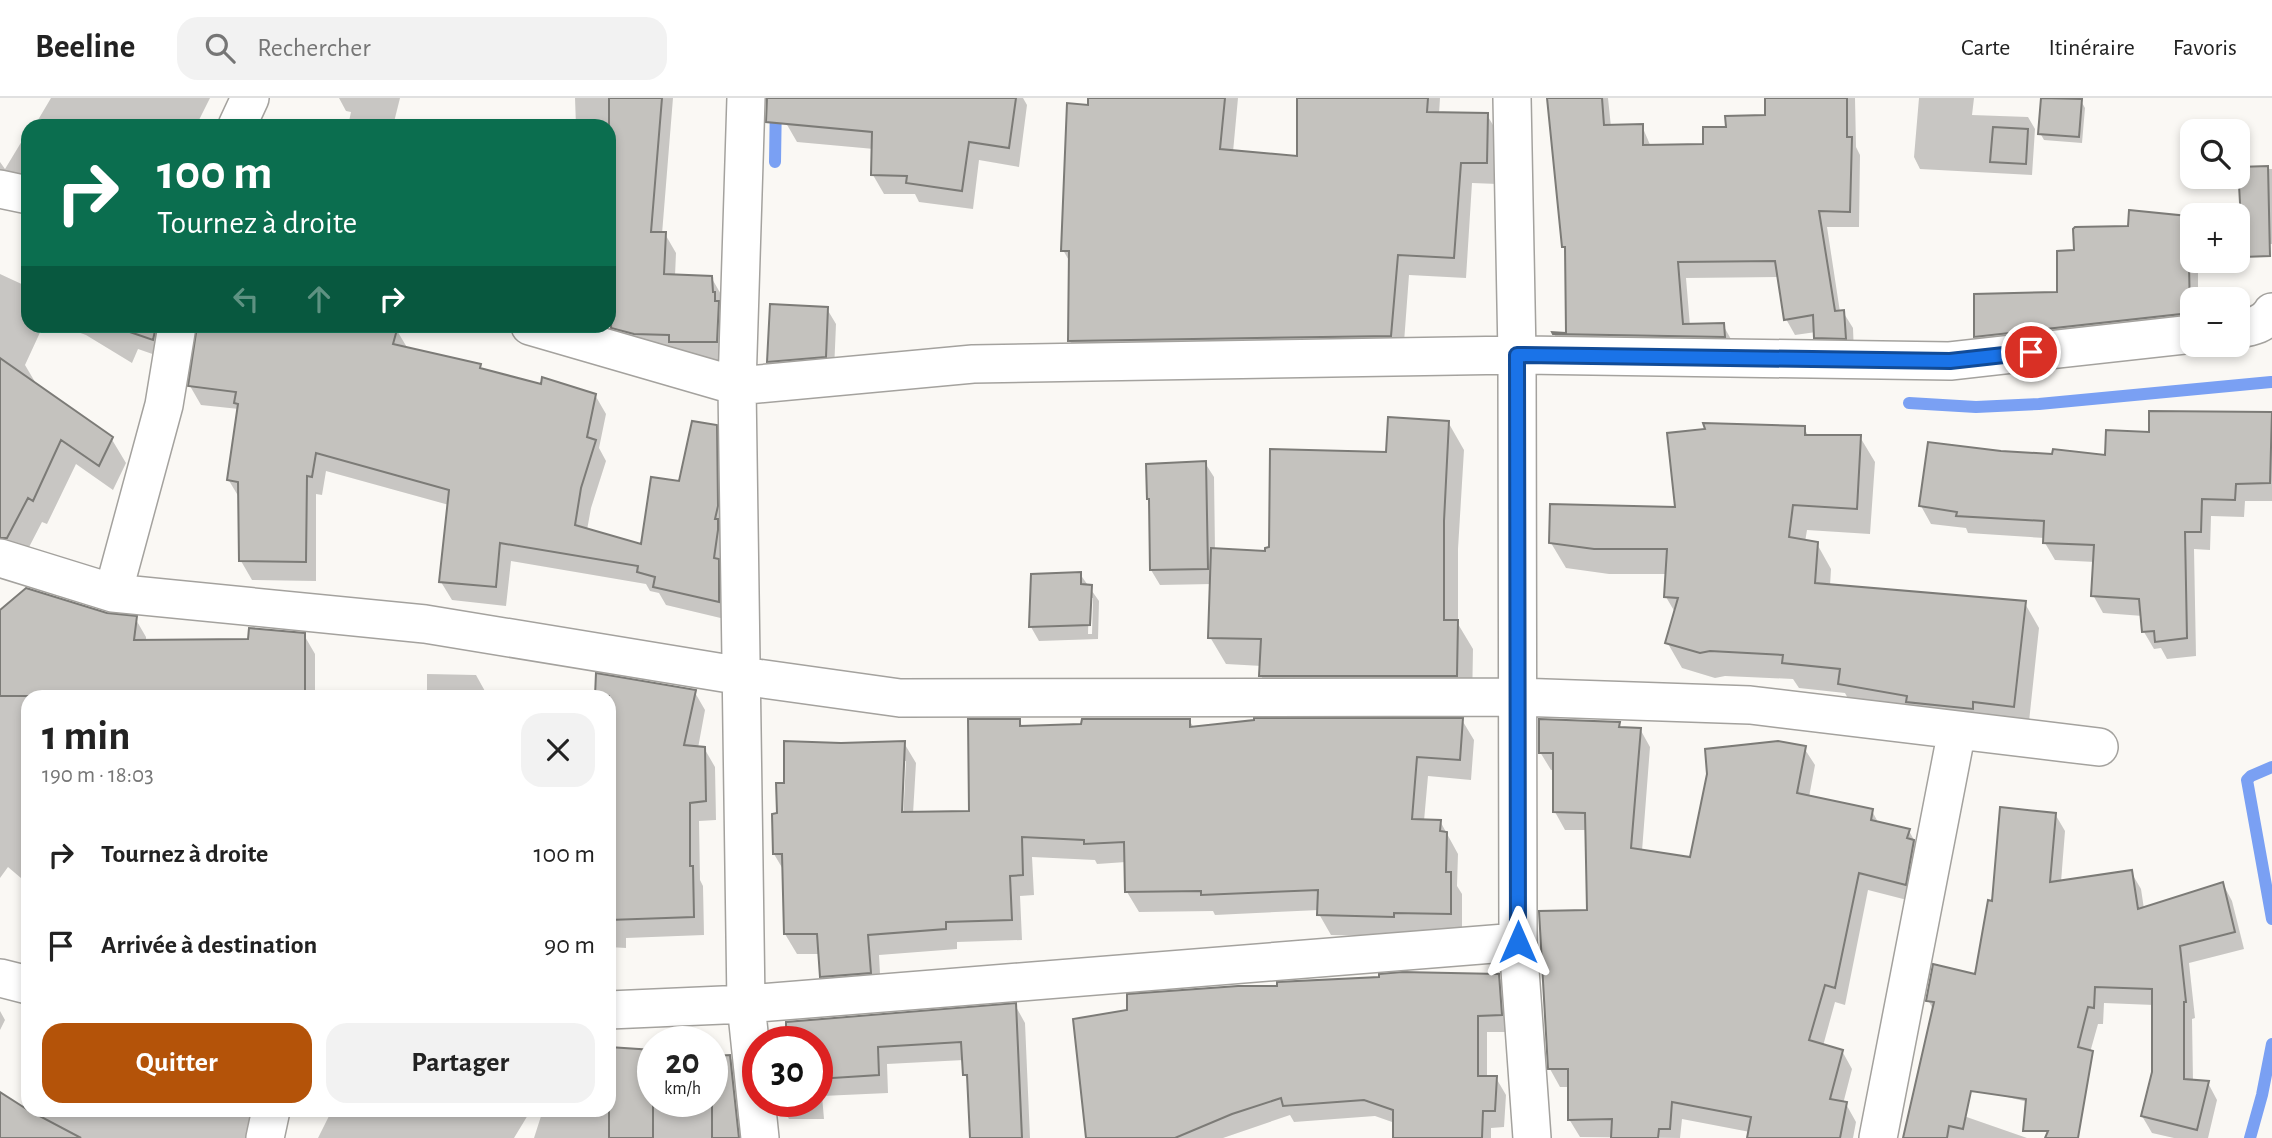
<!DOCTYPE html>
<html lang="fr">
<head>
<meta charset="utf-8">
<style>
	:root { --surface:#fff; --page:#f2f2f2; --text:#222; --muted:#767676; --line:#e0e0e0; --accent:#b45309 }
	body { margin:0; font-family:"Alegreya Sans",sans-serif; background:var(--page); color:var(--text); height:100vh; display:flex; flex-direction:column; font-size:26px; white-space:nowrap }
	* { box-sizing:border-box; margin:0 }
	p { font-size:23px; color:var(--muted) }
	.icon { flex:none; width:38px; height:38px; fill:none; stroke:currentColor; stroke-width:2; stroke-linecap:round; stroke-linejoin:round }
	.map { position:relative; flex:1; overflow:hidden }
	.drawer { position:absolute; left:21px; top:592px; width:595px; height:427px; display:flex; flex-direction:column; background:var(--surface); border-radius:21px; box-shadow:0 4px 10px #0003 }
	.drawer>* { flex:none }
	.hud { position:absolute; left:21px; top:21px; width:595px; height:214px; border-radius:21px; box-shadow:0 4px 10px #0003; background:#0b6e4f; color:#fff; overflow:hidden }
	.tools { position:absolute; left:2180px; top:21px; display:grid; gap:14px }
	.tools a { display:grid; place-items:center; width:70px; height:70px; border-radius:14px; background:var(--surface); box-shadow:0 4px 10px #0003; font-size:35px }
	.speed { position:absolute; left:637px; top:928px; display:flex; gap:14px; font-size:35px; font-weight:700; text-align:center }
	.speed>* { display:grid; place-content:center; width:91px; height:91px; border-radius:50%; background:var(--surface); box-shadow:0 4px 10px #0003; line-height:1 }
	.speed small { font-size:18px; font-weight:400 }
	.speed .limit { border:10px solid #d22; background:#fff; color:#111 }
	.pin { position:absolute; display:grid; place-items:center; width:60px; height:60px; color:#fff; margin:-30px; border:4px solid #fff; border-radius:50%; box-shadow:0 2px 7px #0007 }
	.me { position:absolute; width:77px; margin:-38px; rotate:0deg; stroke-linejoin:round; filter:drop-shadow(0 0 5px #0008) }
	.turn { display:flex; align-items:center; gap:24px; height:147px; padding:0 21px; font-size:32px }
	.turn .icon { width:91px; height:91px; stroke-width:2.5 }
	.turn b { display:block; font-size:49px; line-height:60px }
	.lanes { display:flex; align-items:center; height:66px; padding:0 21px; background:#0003; justify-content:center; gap:35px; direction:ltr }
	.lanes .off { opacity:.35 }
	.round { display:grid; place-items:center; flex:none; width:74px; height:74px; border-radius:21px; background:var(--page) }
	.overview { display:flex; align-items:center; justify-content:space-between; height:119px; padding:0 21px }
	h1 { font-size:42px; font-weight:600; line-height:52px }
	.cta { display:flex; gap:14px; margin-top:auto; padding:14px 21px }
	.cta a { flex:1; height:80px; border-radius:21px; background:var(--accent); color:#fff; font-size:28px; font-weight:600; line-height:80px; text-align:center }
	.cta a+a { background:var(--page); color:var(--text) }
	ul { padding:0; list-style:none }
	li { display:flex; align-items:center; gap:21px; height:91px; padding:0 21px }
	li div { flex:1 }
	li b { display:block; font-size:26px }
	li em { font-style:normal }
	header { display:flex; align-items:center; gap:42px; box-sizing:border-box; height:98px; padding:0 35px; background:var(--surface); border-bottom:2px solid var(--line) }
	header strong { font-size:33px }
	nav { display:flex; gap:38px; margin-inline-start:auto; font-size:24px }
	.search { width:490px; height:63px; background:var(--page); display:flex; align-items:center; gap:18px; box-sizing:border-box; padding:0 24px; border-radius:21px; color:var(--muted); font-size:26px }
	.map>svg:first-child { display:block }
</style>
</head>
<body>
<header>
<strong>Beeline</strong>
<div class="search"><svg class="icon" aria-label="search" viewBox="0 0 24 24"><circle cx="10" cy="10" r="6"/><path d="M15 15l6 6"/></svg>Rechercher</div>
<nav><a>Carte</a><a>Itinéraire</a><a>Favoris</a></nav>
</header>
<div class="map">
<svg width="2272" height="1040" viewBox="0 0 2272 1040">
	<rect width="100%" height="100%" fill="#faf8f4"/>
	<path fill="#0003" fill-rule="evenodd" d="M 51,0 L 210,0 L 196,28 L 31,28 L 33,25 L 35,27 Z
		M 339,0 L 400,0 L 393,28 L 348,28 L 351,14 L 346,13 Z
		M 575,0 L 673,0 L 662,136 L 665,136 L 676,155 L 675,178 L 711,179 L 722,198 L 727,262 L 682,263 L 624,248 L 613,229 L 615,186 L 609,184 L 609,28 L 576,28 Z
		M 788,0 L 1023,0 L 1027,7 L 1019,69 L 979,62 L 973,111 L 919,104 L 915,96 L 884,96 L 873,77 L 874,51 L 797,44 L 786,25 Z
		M 1142,0 L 1238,0 L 1233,54 L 1298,60 L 1298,0 L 1440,0 L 1439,16 L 1487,17 L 1499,37 L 1498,86 L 1472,85 L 1466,180 L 1409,177 L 1403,258 L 1082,264 L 1070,243 L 1071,166 L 1063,152 L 1141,16 Z
		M 1549,0 L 1608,0 L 1611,29 L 1642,28 L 1651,49 L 1705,48 L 1727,31 L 1767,19 L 1766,0 L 1855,0 L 1856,49 L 1860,57 L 1859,129 L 1827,129 L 1840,214 L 1843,214 L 1853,230 L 1854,256 L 1825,256 L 1816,240 L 1816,234 L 1795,237 L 1786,221 L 1779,179 L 1686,180 L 1690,228 L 1723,227 L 1732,243 L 1564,252 L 1554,236 L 1568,236 L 1566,153 L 1564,148 Z
		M 1919,0 L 1974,0 L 1972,17 L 2028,19 L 2035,31 L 2032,77 L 1920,71 L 1914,59 Z
		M 2043,0 L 2081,3 L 2085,10 L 2082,45 L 2044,42 L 2040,35 Z
		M 28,33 L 28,91 L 0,100 L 0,64 L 5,71 Z
		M 2240,71 L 2272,71 L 2272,146 L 2255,147 Z
		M 2187,120 L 2193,130 L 2193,163 L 2198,163 L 2198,201 L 2193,201 L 2193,234 L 1986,257 L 1976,239 L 2059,196 L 2076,154 L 2130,130 Z
		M 0,176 L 28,189 L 28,228 L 43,228 L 25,267 L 38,289 L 111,340 L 126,365 L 113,392 L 76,366 L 47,426 L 42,424 L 27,453 L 0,445 Z
		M 827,211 L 836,226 L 834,273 L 778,278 L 769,264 Z
		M 61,228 L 179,228 L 164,260 L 138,251 L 132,265 L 86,237 Z
		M 197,228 L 381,228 L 396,231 L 408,251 L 479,268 L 482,272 L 542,288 L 595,297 L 606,316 L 599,350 L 606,363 L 591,410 L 587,432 L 643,448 L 715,329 L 726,348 L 729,522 L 666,507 L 659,495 L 650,493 L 646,486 L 511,463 L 506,508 L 452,502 L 441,484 L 449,407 L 326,373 L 322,397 L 316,396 L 316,483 L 252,482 L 241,463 L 240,401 L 228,381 L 239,311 L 201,307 L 190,288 L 199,229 Z
		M 2151,315 L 2272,316 L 2272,403 L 2245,403 L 2244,419 L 2211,418 L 2210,452 L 2194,451 L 2196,558 L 2167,561 L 2161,550 L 2154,551 L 2144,534 L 2143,518 L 2103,515 L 2093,497 L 2095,464 L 2055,462 L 2045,445 L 2045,440 L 1968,435 L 1966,430 L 1931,426 L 1921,408 L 2001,355 L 2107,359 L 2151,336 Z
		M 1448,324 L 1464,352 L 1458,451 L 1458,526 L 1473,551 L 1472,605 L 1277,605 L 1261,578 L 1262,568 L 1226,566 L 1210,539 L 1212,486 L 1160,487 L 1151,472 L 1151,405 L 1148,400 L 1205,365 L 1214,379 L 1215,452 L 1267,455 L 1388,356 Z
		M 1804,330 L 1809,339 L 1860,339 L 1875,364 L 1870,436 L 1807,432 L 1805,444 L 1817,446 L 1831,471 L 1830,488 L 2024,504 L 2039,530 L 2028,633 L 1854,611 L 1845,595 L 1799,590 L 1793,581 L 1725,578 L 1715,580 L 1682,570 L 1667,544 L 1676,516 L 1666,499 L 1667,476 L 1609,476 L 1566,470 L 1551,445 L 1677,411 Z
		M 1080,476 L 1099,503 L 1098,541 L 1039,543 L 1031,529 ZM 1089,500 L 1093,500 L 1092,536 L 1088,536 Z
		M 0,512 L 135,520 L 146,539 L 146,543 L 250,543 L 304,537 L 315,556 L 315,598 L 28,598 L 28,786 L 8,769 L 0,780 Z
		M 427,576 L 476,577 L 486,595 L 694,593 L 705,612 L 698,650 L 704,650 L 715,669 L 716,722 L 699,723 L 700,782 L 703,788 L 704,837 L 626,840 L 626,850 L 609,849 L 609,598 L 427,598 Z
		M 1189,622 L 1194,630 L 1462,622 L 1474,642 L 1471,682 L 1428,678 L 1424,723 L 1440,723 L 1458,756 L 1457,788 L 1462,796 L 1462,836 L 1405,839 L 1331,837 L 1319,816 L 1319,812 L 1215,817 L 1213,813 L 1139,814 L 1127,794 L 1126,764 L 1097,766 L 1095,762 L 1032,759 L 1034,797 L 1020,798 L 1022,842 L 957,844 L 957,851 L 879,857 L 881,895 L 833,899 L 822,878 L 820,856 L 797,856 L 785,836 L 784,773 L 774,756 L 785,687 L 841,647 L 904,645 L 916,665 L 913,716 L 970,714 L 1019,623 L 1023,629 ZM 902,663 L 906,663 L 903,723 L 900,723 Z
		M 1619,625 L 1622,631 L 1640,631 L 1650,649 L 1642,753 L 1692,761 L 1804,650 L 1815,667 L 1809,699 L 1872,713 L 1879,726 L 1909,733 L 1919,751 L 1915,804 L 1868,792 L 1845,907 L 1835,904 L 1823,948 L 1842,953 L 1852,971 L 1843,1006 L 1846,1006 L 1856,1024 L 1853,1040 L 1752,1040 L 1750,1034 L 1682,1021 L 1680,1040 L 1580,1039 L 1569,1021 L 1570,989 L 1560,989 L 1550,971 L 1589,814 L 1587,732 L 1565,732 L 1555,714 L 1555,672 L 1551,672 L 1540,654 Z
		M 2055,716 L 2065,733 L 2061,784 L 2131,774 L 2141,791 L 2144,811 L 2223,786 L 2232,803 L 2244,851 L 2189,865 L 2195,920 L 2192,921 L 2193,984 L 2208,985 L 2217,1002 L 2208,1040 L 2174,1040 L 2152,1035 L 2142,1018 L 2154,974 L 2154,907 L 2104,905 L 2103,926 L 2098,926 L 2073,1015 L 1966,989 L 1958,1016 L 2027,1040 L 1904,1040 L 1934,913 L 1928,902 L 1977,879 L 1993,805 Z
		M 1498,877 L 1508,894 L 1511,934 L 1487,934 L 1487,980 L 1496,980 L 1506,997 L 1504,1029 L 1491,1030 L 1491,1040 L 1395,1040 L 1395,1025 L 1375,1018 L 1294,1024 L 1290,1017 L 1223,1040 L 1087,1040 L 1278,890 Z
		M 1015,907 L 1025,925 L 1030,1040 L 971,1040 L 969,984 L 965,977 L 964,962 L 887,966 L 888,995 L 822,998 L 824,1021 L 789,1021 L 779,1004 L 817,1003 L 817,943 L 788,943 L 787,926 Z
		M 0,913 L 5,922 L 0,932 Z
		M 609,949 L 653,1003 L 712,1003 L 712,956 L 729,957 L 741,977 L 747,1040 L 534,1040 L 543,1012 L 609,1012 Z
		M 0,996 L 34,1015 L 34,1012 L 262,1012 L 255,1040 L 0,1040 Z
		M 332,1012 L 531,1012 L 514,1040 L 318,1040 Z"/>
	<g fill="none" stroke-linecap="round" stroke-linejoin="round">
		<path stroke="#7aa0f3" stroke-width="12" d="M 775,64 L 776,0
			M 1909,305 L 1976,309 L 2039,306 L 2271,284
			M 2272,669 L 2251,678 L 2247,682 L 2272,821
			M 2250,1040 L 2262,997 L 2272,946"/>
	</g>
	<path fill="#c4c2be" stroke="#7c7b77" stroke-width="2" d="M 609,0 L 662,0 L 651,134 L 666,134 L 664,176 L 712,178 L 713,194 L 715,194 L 715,203 L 719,203 L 717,244 L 669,244 L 669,237 L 634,236 L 611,230 L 613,182 L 609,182 Z
		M 767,0 L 1016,0 L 1009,50 L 969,44 L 962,93 L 906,85 L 907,78 L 871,77 L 872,34 L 766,24 Z
		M 1088,0 L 1225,0 L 1220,51 L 1297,58 L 1297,0 L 1428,0 L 1427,14 L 1488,15 L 1487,65 L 1461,65 L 1454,160 L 1398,157 L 1391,238 L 1068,243 L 1069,153 L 1061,153 L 1067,5 L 1088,7 Z
		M 1547,0 L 1602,0 L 1604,27 L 1643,26 L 1643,47 L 1703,46 L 1703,29 L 1726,29 L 1725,18 L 1765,17 L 1765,0 L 1847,0 L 1847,39 L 1852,39 L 1850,114 L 1819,113 L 1835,213 L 1844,212 L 1846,241 L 1814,240 L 1813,217 L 1784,222 L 1775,163 L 1678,164 L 1683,226 L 1724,225 L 1725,239 L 1553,236 L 1552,234 L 1566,235 L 1565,149 L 1562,149 Z
		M 2041,0 L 2082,1 L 2079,39 L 2038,36 Z
		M 1993,29 L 2028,31 L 2026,66 L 1990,64 Z
		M 2268,68 L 2270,158 L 2243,159 L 2238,69 Z
		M 2129,112 L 2188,118 L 2190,215 L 1974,239 L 1974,196 L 2057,194 L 2057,153 L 2074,152 L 2073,131 L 2075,129 L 2128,128 Z
		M 770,206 L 828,209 L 826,259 L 767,264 Z
		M 128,228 L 156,228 L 153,242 L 127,233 Z
		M 197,228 L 398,228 L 393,246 L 481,266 L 480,270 L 541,286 L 542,279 L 596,296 L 587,339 L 596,342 L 581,390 L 575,427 L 641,446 L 651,379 L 679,383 L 692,323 L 717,327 L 718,408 L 715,421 L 718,421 L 718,432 L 714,460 L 719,461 L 719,504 L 653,489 L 655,479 L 637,474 L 638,468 L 500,445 L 496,489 L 439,484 L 449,392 L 316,355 L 312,379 L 307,378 L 306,464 L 239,463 L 238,384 L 227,382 L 238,306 L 234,305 L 236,294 L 188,288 Z
		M 0,260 L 113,339 L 99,368 L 61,342 L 33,403 L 28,400 L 7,440 L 0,440 Z
		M 2149,313 L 2272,314 L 2270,385 L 2236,386 L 2235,402 L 2202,401 L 2201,434 L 2185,434 L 2187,540 L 2155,544 L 2154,533 L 2142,534 L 2139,501 L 2091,498 L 2094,447 L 2043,445 L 2044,423 L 1956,418 L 1957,414 L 1919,408 L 1928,344 L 2001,353 L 2052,356 L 2053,351 L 2105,357 L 2106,332 L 2149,334 Z
		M 1388,319 L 1449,323 L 1444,423 L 1444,522 L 1458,522 L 1457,578 L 1259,578 L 1261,541 L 1208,540 L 1211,450 L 1265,453 L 1265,450 L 1269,449 L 1270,351 L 1386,354 Z
		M 1703,325 L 1805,328 L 1805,337 L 1861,337 L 1857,411 L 1793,407 L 1789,439 L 1818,444 L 1815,485 L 2026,503 L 2014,609 L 1973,604 L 1973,611 L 1906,604 L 1907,598 L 1838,586 L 1840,571 L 1782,565 L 1783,557 L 1710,553 L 1700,555 L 1665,545 L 1678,500 L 1664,499 L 1667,451 L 1594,451 L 1549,445 L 1550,406 L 1675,409 L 1667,335 L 1705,331 Z
		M 1206,363 L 1208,471 L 1150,472 L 1149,401 L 1147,401 L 1146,366 Z
		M 1081,474 L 1081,486 L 1092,487 L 1090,527 L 1029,529 L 1031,476 Z
		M 26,490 L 107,515 L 137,518 L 134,542 L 248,541 L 249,530 L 305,535 L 305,598 L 0,598 L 0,512 Z
		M 596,575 L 696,592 L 684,647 L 705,649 L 706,703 L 690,705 L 690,768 L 693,768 L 694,819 L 609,822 L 609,598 L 595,598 Z
		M 1254,620 L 1463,620 L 1460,662 L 1417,659 L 1412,721 L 1441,722 L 1440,733 L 1447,734 L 1446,774 L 1451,774 L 1451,816 L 1394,815 L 1394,819 L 1317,817 L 1318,792 L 1201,797 L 1201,793 L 1125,794 L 1124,744 L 1084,746 L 1084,742 L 1022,739 L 1023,777 L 1010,778 L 1012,822 L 946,824 L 946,831 L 868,837 L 871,875 L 820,879 L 817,836 L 784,836 L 782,756 L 773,756 L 772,716 L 777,715 L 776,685 L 784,685 L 784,643 L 841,645 L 905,643 L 902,714 L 969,713 L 968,621 L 1020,621 L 1020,628 L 1081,626 L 1082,621 L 1190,621 L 1190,629 L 1254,622 Z
		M 1539,621 L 1620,624 L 1619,629 L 1641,630 L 1631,750 L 1690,759 L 1707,676 L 1705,651 L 1778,643 L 1806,648 L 1797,695 L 1873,711 L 1871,722 L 1910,731 L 1907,740 L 1914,742 L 1906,787 L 1859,775 L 1835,890 L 1825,887 L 1809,942 L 1843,952 L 1830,1001 L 1847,1004 L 1840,1040 L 1747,1040 L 1751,1019 L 1672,1004 L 1670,1031 L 1659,1031 L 1658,1040 L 1611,1040 L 1612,1021 L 1568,1022 L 1568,971 L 1548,971 L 1539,813 L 1587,812 L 1585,715 L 1553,714 L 1553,655 L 1539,655 Z
		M 2000,709 L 2056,715 L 2050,784 L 2132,772 L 2138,811 L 2223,784 L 2235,834 L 2180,848 L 2186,904 L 2184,904 L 2184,981 L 2209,983 L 2197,1032 L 2141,1018 L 2152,974 L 2152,891 L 2095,889 L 2094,910 L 2088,909 L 2078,949 L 2093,953 L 2078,1040 L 2045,1040 L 2048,1033 L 2023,1033 L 2026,1001 L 1971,993 L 1963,1031 L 1949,1028 L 1947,1040 L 1903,1040 L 1934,904 L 1926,903 L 1933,866 L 1975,876 L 1988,802 L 1992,803 Z
		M 1402,874 L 1499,876 L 1502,917 L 1478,918 L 1478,978 L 1497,978 L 1495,1013 L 1483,1013 L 1482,1040 L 1393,1040 L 1393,1012 L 1364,1002 L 1283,1008 L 1281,1000 L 1232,1016 L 1175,1040 L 1086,1040 L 1073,921 L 1127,912 L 1127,896 L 1238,888 L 1277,888 L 1277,884 L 1379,879 L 1379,876 Z
		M 1016,905 L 1022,1040 L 970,1040 L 967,977 L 963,977 L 961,944 L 878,949 L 879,977 L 817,981 L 817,942 L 786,943 L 786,924 Z
		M 609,949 L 653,952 L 653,1040 L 609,1040 Z
		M 730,957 L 739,1040 L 712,1040 L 712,958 Z
		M 0,994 L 28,1012 L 81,1040 L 0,1040 Z"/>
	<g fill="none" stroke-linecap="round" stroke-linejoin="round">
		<defs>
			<path id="minor" d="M 746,0 L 737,288 L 746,906 L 760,1040
				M 1512,0 L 1517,257 L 1518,844 L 1532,1040
				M 237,28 L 250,0
				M 0,91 L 28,97
				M 530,228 L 737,288 L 973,266 L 1517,257 L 1950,263 L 2193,236
				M 2238,231 C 2252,229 2265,226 2272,214
				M 0,460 L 113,495 L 425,526 L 742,578 L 900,600 L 1517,599 L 1750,607 L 2099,649
				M 113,495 L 164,307 L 177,228
				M 0,880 L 28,887
				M 609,912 L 746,906 L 1518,844
				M 265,1040 L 271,1012
				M 1878,1040 L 1957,632"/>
		</defs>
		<use href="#minor" stroke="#a4a29e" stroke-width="40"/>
		<use href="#minor" stroke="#fff" stroke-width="37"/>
	</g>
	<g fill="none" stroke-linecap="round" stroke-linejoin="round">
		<defs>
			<path id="route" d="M 1518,844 L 1517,257 L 1950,263 L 2031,254"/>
		</defs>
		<use href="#route" stroke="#114b97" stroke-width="18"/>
		<use href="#route" stroke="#1a73e8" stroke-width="12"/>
	</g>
</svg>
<div class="tools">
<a><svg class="icon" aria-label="search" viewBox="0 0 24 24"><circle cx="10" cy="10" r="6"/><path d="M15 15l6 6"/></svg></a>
<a>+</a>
<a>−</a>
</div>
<div class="speed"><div>20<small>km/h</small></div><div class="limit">30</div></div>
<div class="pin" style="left:2031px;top:254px;background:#d93025"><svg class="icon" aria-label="arrive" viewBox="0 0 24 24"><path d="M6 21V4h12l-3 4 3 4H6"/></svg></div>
<svg class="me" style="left:1518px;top:844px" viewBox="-20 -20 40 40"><path d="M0-17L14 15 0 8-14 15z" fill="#1a73e8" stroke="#fff" stroke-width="4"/></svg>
<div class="hud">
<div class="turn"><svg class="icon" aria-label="right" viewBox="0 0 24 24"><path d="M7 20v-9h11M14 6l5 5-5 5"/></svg><div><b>100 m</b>Tournez à droite</div></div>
<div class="lanes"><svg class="icon off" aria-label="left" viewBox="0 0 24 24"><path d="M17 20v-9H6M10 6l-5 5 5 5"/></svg><svg class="icon off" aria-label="ahead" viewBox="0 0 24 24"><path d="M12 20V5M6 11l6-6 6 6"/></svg><svg class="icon" aria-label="right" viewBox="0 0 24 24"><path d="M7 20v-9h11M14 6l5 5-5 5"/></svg></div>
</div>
<section class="drawer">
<div class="overview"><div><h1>1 min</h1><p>190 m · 18:03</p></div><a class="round"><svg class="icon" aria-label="close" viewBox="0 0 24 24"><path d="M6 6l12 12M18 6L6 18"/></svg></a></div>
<ul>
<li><svg class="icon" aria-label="right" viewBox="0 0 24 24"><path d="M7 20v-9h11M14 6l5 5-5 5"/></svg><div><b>Tournez à droite</b></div><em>100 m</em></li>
<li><svg class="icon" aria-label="arrive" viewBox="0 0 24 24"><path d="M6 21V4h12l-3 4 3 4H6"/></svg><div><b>Arrivée à destination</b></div><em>90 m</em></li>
</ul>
<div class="cta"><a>Quitter</a><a>Partager</a></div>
</section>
</div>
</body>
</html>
